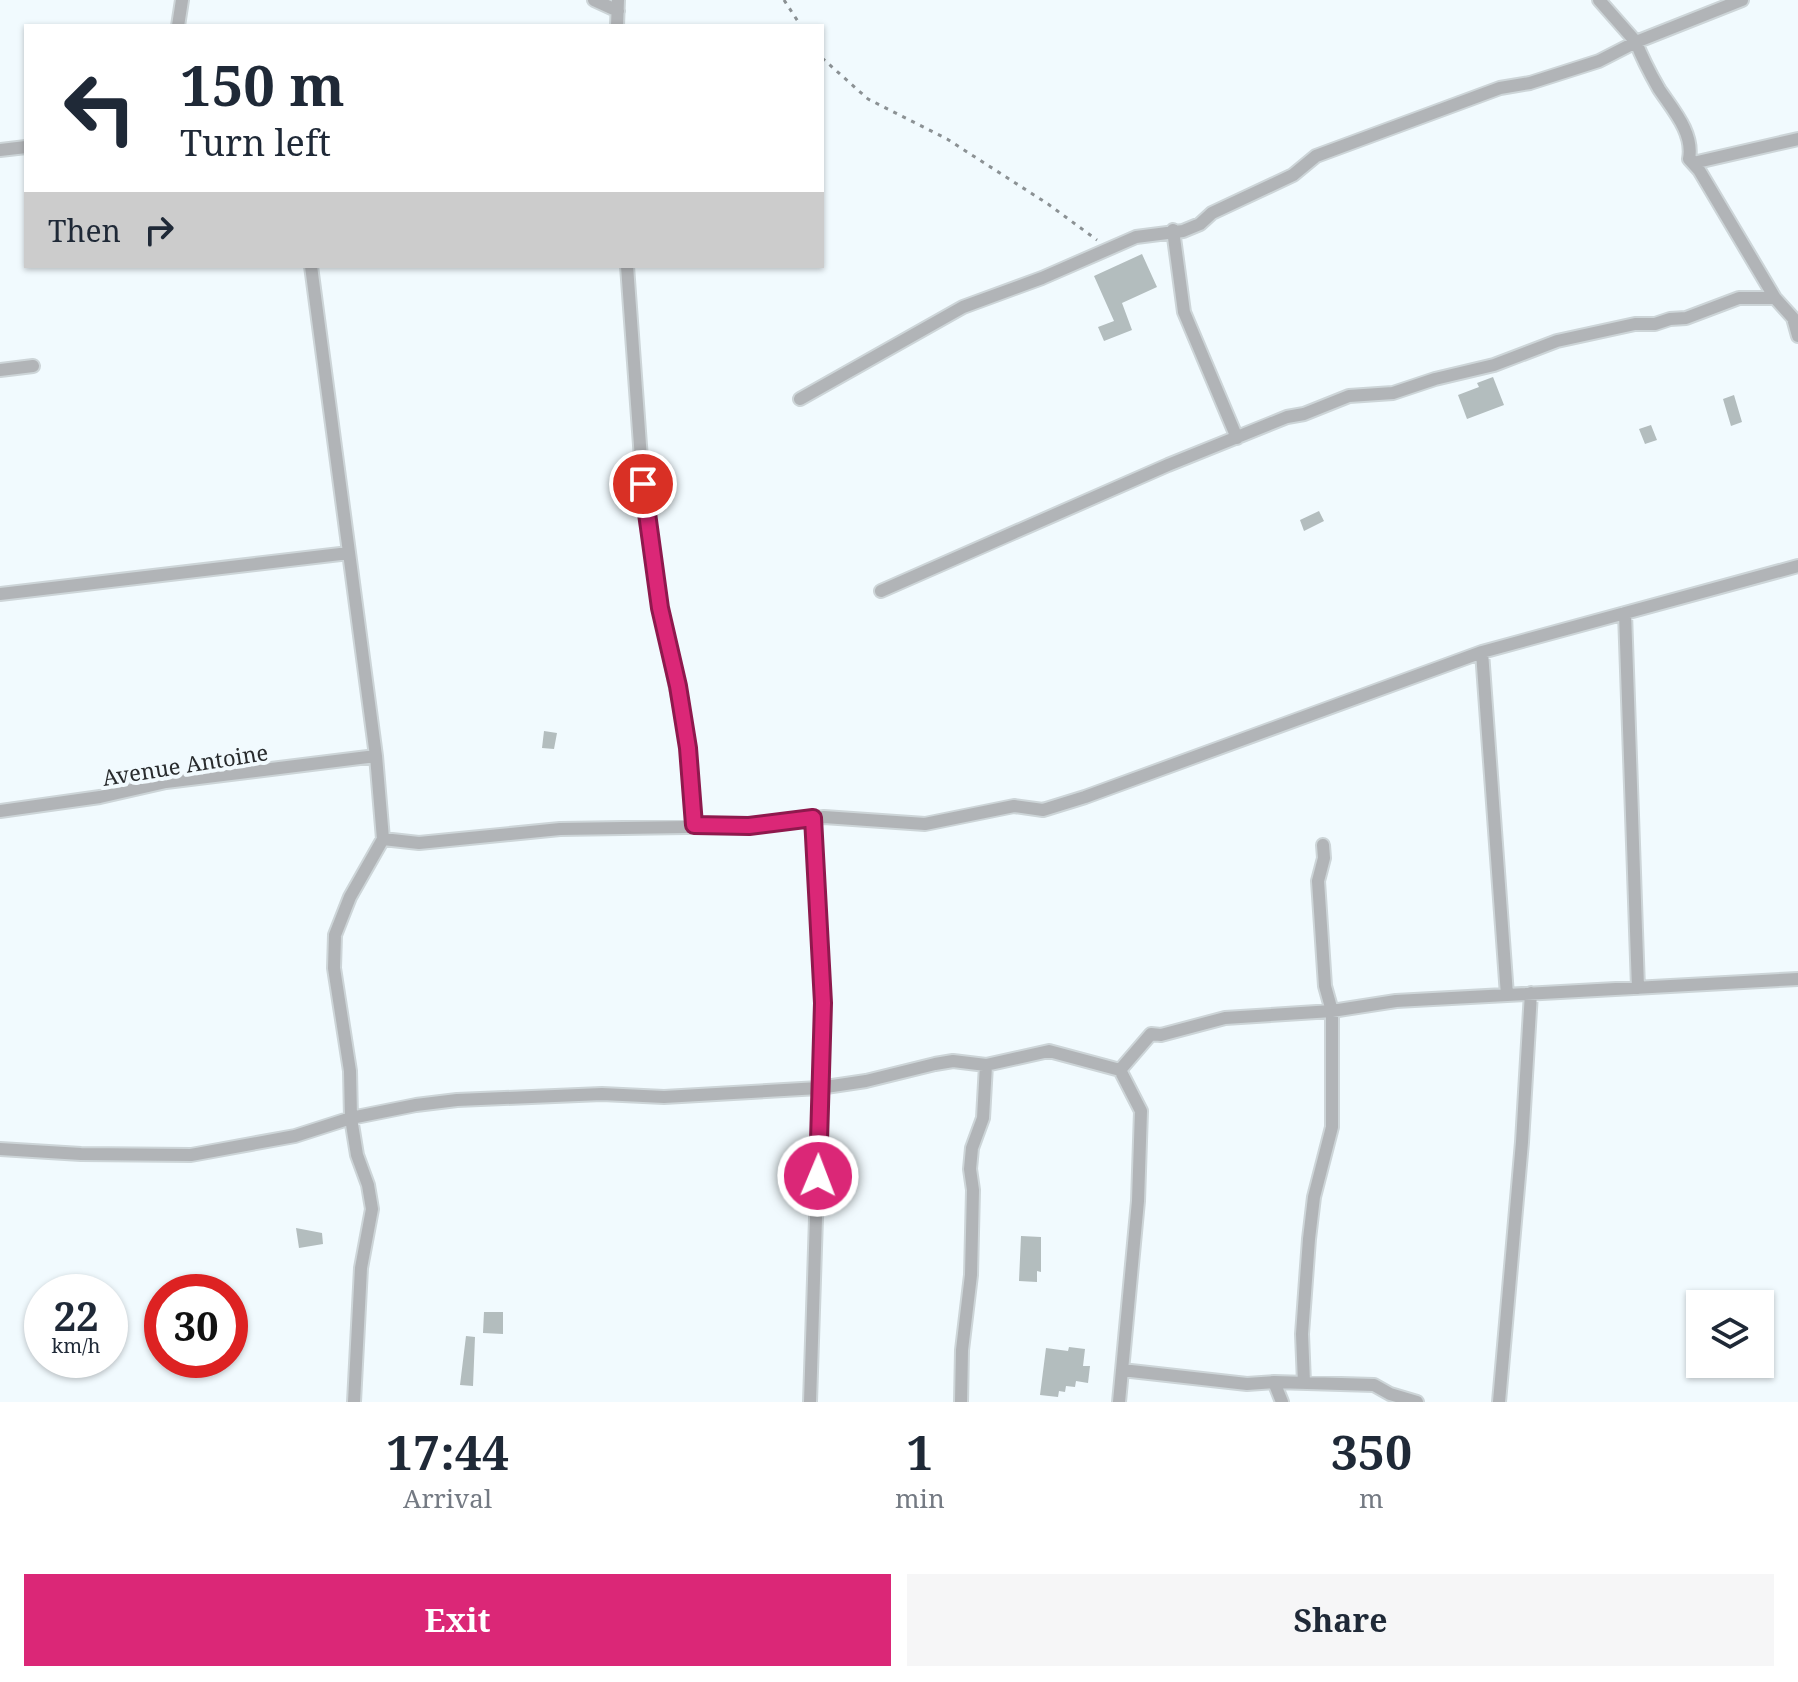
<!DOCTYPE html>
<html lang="en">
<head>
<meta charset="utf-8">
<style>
	:root { --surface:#fff; --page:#f6f6f7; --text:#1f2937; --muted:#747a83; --accent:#db2777 }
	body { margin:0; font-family:"Noto Serif",serif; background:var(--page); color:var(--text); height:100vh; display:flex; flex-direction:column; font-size:30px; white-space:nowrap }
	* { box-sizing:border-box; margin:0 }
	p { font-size:26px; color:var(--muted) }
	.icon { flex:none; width:44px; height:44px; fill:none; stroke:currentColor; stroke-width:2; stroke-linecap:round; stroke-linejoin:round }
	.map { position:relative; height:1402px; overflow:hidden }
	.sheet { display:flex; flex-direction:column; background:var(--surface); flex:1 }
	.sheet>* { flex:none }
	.top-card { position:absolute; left:24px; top:24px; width:800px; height:244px; border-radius:0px; box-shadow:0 2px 6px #0004; background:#fff; color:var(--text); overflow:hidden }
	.buttons { position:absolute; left:1686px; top:1290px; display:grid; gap:16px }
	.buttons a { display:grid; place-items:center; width:88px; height:88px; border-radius:0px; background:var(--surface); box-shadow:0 2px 6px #0004; font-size:40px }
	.speed { position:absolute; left:24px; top:1274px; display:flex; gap:16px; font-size:40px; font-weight:700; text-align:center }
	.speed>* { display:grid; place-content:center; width:104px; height:104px; border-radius:50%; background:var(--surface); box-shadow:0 2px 6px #0004; line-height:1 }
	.speed small { font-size:20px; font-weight:400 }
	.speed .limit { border:12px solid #d22; background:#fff; color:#111 }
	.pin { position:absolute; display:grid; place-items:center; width:68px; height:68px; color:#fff; margin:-34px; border:4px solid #fff; border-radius:50%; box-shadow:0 2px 8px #0007 }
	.me { position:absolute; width:88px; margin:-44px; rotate:1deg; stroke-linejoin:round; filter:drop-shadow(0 0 6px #0008) }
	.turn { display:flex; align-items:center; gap:28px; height:168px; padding:0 24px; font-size:36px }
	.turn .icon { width:104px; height:104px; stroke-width:2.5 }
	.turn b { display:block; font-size:56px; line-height:68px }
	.then { display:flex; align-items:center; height:76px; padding:0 24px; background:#0003; gap:16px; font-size:30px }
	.eta { display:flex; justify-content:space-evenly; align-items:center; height:136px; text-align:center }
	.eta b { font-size:48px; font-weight:700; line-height:56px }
	.button { display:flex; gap:16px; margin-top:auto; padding:16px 24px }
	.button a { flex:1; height:92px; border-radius:0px; background:var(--accent); color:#fff; font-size:32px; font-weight:700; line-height:92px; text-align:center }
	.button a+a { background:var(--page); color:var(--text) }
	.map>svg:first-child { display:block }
</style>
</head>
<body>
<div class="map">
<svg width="1798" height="1402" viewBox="0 0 1798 1402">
	<rect width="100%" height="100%" fill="#f1fafe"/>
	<path fill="#b3bdbe" d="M 1142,254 L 1157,287 L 1122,303 L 1132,330 L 1104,341 L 1098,327 L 1114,321 L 1094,276 Z
		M 1493,377 L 1504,405 L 1467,419 L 1458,395 L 1479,387 L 1477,383 Z
		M 1734,395 L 1742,422 L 1731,426 L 1723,399 Z
		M 1651,425 L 1657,440 L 1645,444 L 1639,429 Z
		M 1319,511 L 1324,521 L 1304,531 L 1300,520 Z
		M 544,731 L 557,733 L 554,749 L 542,748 Z
		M 296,1228 L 322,1233 L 323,1244 L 299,1248 Z
		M 1021,1236 L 1041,1237 L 1041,1272 L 1037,1271 L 1037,1282 L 1019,1281 Z
		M 484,1312 L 503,1312 L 503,1334 L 483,1333 Z
		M 466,1336 L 475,1337 L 473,1386 L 460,1385 Z
		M 1069,1347 L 1085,1349 L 1083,1366 L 1090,1366 L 1088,1383 L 1076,1381 L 1075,1387 L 1066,1386 L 1065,1392 L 1059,1391 L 1058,1397 L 1040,1395 L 1046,1348 L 1068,1351 Z"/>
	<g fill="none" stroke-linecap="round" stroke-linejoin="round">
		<defs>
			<path id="minor" d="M 594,0 L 618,11
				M 1599,0 L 1636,42 L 1742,0
				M 178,26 L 182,0
				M 617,26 L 618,0
				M 0,150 L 26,147
				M 1693,163 L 1798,139
				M 1173,230 L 1184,312 L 1237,438
				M 311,266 L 376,756 L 383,839 L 350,897 L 335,935 L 334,968 L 350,1071 L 351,1118 L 357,1155 L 368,1185 L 372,1209 L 361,1268 L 354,1402
				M 627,266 L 645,514 L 660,608 L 688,748 L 694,825
				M 0,370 L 33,366
				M 800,399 L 963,307 L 1042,278 L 1136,237 L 1183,231 L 1200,224 L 1212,213 L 1293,175 L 1316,156 L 1500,88 L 1530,83 L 1599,61 L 1636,42 C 1642,58 1651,75 1659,89 C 1673,110 1694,133 1689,159 L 1699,170 L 1775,298 L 1793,318 L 1798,336
				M 881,591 L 1168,465 L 1287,417 L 1304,414 L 1349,396 L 1393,393 L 1435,379 L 1494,365 L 1557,341 L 1635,324 L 1655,324 L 1670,319 L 1686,318 L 1739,298 L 1775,298
				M 0,594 L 349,553
				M 1625,613 L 1638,988
				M 1482,652 L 1507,995
				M 0,811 L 100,797 L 166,782 L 376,756
				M 383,839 L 419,843 L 560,829 L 749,826 L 824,817 L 925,824 L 1014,806 L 1043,810 L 1085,797 L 1482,652 L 1798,566
				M 0,1149 L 81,1154 L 191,1155 L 295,1136 L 351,1118 L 416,1105 L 457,1100 L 602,1094 L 664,1097 L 819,1088 L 866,1081 L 935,1064 L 953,1061 L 986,1065 L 1049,1051 L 1120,1070 L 1151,1034 L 1161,1035 L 1225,1018 L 1332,1011 L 1396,1001 L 1798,979
				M 1122,1370 L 1247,1384 L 1274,1382 L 1374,1385 L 1390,1394 L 1417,1402
				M 1274,1382 L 1282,1402
				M 1304,1383 L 1302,1334 L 1309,1239 L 1314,1197 L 1332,1127 L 1332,1011 L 1325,986 L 1318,881 L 1324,858 L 1323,845
				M 810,1402 L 823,1003 L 813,818
				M 961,1402 L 962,1350 L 971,1275 L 973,1190 L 970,1169 L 972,1148 L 983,1118 L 986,1065
				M 1119,1402 L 1138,1201 L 1141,1111 L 1120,1070
				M 1499,1402 L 1522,1142 L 1531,993"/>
		</defs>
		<use href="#minor" stroke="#cdd5d8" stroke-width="16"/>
		<path stroke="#8b9194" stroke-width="3" stroke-dasharray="4 6" stroke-linecap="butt" d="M 784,0 L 801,26
			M 822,58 L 868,99 L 947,139 L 1048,204 L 1097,240"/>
		<use href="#minor" stroke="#b1b4b7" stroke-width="12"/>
	</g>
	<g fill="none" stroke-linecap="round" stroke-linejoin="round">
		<defs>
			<path id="route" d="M 643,484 L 660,608 L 678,686 L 688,748 L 694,825 L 749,826 L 813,818 L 823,1003 L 818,1176"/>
		</defs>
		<use href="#route" stroke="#8e194d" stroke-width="20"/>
		<use href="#route" stroke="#db2777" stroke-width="14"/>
	</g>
	<g text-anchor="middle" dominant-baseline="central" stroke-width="8" stroke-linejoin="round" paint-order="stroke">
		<g font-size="22" fill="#282b2d" stroke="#f1fafe">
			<text transform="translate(185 764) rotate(-9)">Avenue Antoine</text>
		</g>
	</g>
</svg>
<div class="buttons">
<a><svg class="icon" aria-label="layers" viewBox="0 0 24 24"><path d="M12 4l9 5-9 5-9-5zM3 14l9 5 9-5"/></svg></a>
</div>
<div class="speed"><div>22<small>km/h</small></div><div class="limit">30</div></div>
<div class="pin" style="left:643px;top:484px;background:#d93025"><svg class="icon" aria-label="arrive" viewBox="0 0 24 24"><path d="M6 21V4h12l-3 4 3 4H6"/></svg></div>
<svg class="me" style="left:818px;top:1176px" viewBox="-20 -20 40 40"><circle r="17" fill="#db2777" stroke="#fff" stroke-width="3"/><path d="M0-11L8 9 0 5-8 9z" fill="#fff"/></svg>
<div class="top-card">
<div class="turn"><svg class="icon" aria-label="left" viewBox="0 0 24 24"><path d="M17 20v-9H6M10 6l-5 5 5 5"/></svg><div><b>150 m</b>Turn left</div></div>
<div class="then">Then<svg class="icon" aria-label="right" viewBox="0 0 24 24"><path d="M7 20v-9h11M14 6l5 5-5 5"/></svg></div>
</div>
</div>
<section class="sheet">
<div class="eta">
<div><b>17:44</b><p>Arrival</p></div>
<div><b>1</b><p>min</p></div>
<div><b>350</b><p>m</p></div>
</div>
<div class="button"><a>Exit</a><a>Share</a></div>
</section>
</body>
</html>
